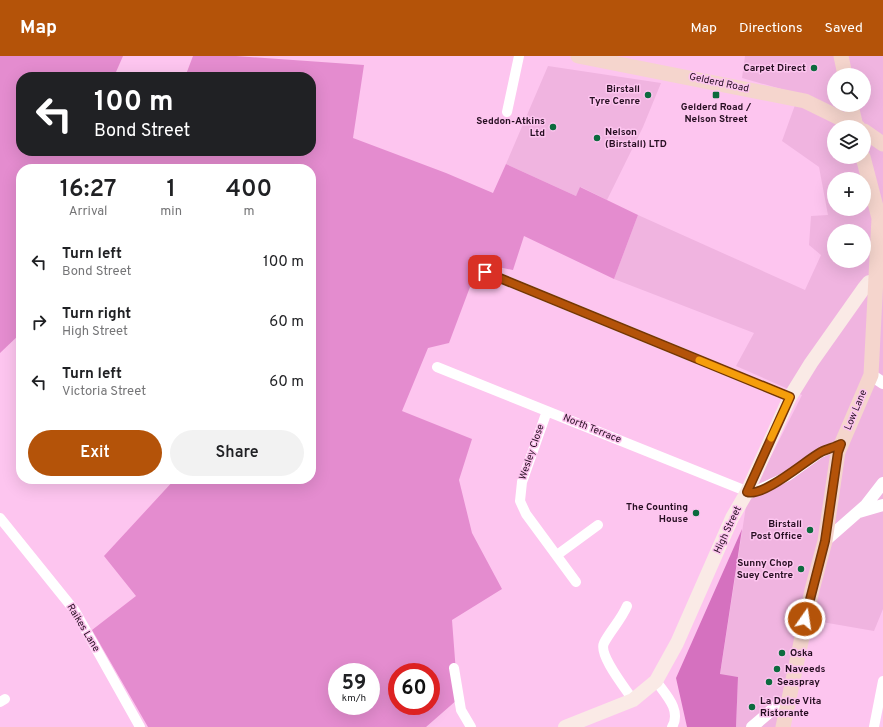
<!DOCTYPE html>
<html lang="en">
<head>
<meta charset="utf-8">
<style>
	:root { --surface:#fff; --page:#f2f2f2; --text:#202124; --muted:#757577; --accent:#b45309 }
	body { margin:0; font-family:Overpass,sans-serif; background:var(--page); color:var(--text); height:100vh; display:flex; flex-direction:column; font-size:15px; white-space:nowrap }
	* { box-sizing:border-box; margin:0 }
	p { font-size:13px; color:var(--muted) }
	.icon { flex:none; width:22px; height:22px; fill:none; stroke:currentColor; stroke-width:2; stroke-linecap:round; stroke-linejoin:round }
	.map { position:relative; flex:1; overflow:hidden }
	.panel { position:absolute; left:16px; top:108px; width:300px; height:320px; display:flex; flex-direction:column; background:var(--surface); border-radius:16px; box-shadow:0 4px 16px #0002 }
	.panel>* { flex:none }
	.top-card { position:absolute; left:16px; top:16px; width:300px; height:84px; border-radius:16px; box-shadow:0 4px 16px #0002; background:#202124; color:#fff; overflow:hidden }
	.controls { position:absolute; left:827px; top:12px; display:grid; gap:8px }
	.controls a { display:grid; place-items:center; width:44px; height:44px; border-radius:50%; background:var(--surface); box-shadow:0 4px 16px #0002; font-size:20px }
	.speed { position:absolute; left:328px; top:607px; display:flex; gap:8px; font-size:20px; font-weight:700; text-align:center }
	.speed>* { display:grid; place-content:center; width:52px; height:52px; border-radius:50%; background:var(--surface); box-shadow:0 4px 16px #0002; line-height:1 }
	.speed small { font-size:10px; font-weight:400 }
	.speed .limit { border:6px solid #d22; background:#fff; color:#111 }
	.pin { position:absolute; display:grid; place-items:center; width:34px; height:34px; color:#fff; margin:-17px; border-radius:8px; box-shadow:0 2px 6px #0006 }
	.me { position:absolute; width:44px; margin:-22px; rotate:13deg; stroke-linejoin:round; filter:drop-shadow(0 0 3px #0008) }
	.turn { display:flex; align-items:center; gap:14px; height:84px; padding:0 12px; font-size:18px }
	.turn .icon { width:52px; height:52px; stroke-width:2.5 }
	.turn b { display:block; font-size:28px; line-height:34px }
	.eta { display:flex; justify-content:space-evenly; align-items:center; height:68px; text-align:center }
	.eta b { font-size:24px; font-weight:600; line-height:28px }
	.action { display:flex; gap:8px; margin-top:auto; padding:8px 12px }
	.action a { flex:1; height:46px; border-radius:24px; background:var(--accent); color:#fff; font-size:16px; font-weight:600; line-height:46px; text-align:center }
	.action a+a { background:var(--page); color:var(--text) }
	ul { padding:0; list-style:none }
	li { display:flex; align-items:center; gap:12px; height:60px; padding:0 12px }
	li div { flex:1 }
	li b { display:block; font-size:15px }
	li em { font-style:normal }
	header { display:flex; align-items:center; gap:24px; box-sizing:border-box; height:56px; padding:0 20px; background:var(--accent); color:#fff }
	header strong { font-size:19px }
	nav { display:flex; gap:22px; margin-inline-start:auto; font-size:14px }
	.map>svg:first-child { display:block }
</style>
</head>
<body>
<header>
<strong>Map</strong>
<nav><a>Map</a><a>Directions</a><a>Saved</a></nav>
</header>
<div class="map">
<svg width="883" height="671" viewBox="0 0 883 671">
	<rect width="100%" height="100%" fill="#fdc5ef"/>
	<path fill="#f0b4e0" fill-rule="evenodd" d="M 745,0 L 883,0 L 883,553 L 874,575 L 799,562 L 779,671 L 736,671 L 738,621 L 720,619 L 746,450 L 802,339 L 736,310 L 754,277 L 614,223 L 638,159 L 805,234 L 821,199 L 809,189 L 811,160 L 828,159 L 819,111 L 782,85 L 799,38 L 742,22 ZM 834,19 L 864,19 L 864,49 L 834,49 ZM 834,71 L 864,71 L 864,101 L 834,101 ZM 834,123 L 864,123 L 864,153 L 834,153 ZM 834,175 L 864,175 L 864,205 L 834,205 Z
		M 548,10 L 661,27 L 643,71 L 607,144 L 581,131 L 576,140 L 506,108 Z"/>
	<path fill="#e48ccf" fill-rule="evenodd" d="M 0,0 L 123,0 L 116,16 L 129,21 L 21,21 L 21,95 L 311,95 L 311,21 L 185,21 L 193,0 L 236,0 L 364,9 L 353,82 L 446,117 L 493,137 L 506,108 L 576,140 L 580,131 L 638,159 L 614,223 L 524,180 L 513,214 L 479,207 L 449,287 L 428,292 L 402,355 L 472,383 L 459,424 L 472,477 L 502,533 L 452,564 L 458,643 L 426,671 L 148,671 L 92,574 L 136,540 L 104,500 L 175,423 L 311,423 L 311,113 L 21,113 L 21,277 L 0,297 ZM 337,616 L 371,616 L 371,650 L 337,650 ZM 397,616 L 431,616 L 431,650 L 397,650 Z"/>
	<path fill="#d571bf" d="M 742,473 L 720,618 L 738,621 L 736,671 L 687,671 L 676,622 Z"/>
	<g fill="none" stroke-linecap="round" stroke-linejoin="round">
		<path stroke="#fff" stroke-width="10" d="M 507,56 L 519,0
			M 485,216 L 790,341
			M 437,311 L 751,437 L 788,420 L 820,397 L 841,388
			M 547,355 L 522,426 L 520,445 L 526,458 L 576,526
			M 0,462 L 75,555 L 140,671
			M 557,499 L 598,469
			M 627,550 C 621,564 610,575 604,587 C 598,599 626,633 633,644
			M 454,612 L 461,654 L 471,671
			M 656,625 C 665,638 682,654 672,671
			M 0,646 L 5,643
			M 874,671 L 883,625"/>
		<path stroke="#fff" stroke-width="12" d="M 871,319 L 883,327
			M 859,456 L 883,449
			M 825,485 L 866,449 L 883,427
			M 752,671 L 779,648 L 786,648"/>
		<path stroke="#faeae6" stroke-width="14" d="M 565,671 L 633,644 L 656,625 L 677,587 L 732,462 L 747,436 L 790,341 L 811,307 L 864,232 L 869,226 L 876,226"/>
		<path stroke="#f5d5cd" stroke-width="15" d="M 578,0 L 805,45 L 858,71
			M 841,0 L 845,19
			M 851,49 L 856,71
			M 864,75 L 883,88
			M 783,671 L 812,534 L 825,485 L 838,396 L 871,319 L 879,162 L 863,101"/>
	</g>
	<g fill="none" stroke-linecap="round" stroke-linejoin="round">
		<defs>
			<path id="route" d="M 485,216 L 790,341 L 747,436 C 763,442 806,404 821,396 C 827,393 835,391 841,388 L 838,396 L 825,485 L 805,563"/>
		</defs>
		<use href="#route" stroke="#753606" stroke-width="10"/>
		<use href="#route" stroke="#b45309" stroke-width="7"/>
		<path stroke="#f59e0b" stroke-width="7" d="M 699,304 L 790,341 L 771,382"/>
	</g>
	<g fill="#0c6a3e" stroke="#fdc5ef" stroke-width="1.5">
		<circle cx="814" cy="12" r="4"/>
		<circle cx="648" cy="39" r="4"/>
		<rect x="712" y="35" width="8" height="8" rx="2"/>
		<circle cx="553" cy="71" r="4"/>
		<circle cx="597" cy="82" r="4"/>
		<circle cx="696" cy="457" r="4"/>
		<circle cx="810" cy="474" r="4"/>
		<circle cx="801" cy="513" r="4"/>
		<circle cx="782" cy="597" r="4"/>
		<circle cx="777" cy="613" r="4"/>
		<circle cx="769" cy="626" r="4"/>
		<circle cx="752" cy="651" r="4"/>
	</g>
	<g text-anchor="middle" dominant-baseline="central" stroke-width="3" stroke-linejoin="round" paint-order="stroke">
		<g font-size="10" font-weight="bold" fill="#260e21" stroke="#fdc5ef" text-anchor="end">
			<text x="806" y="12">Carpet Direct</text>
			<text x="640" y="33">Birstall<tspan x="640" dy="12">Tyre Cenre</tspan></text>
			<text x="716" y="51" text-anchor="middle">Gelderd Road /<tspan x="716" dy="12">Nelson Street</tspan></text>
			<text x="545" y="65">Seddon-Atkins<tspan x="545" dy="12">Ltd</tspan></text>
			<text x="605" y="76" text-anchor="start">Nelson<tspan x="605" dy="12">(Birstall) LTD</tspan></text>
			<text x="688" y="451">The Counting<tspan x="688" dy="12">House</tspan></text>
			<text x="802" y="468">Birstall<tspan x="802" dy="12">Post Office</tspan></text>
			<text x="793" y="507">Sunny Chop<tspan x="793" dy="12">Suey Centre</tspan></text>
			<text x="790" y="597" text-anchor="start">Oska</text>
			<text x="785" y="613" text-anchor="start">Naveeds</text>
			<text x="777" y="626" text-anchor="start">Seaspray</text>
			<text x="760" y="645" text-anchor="start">La Dolce Vita<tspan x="760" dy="12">Ristorante</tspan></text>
		</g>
		<g font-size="10" fill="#260e21" stroke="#fdc5ef">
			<text transform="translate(719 27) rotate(12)">Gelderd Road</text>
			<text transform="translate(856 354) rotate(-67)">Low Lane</text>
			<text transform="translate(592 373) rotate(22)">North Terrace</text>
			<text transform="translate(532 396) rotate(-71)">Wesley Close</text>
			<text transform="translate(728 474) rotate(-65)">High Street</text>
			<text transform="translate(83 572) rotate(59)">Raikes Lane</text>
		</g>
	</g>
</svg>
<div class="controls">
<a><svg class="icon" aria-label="search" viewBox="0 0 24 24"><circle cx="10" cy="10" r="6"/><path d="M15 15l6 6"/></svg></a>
<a><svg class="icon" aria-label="layers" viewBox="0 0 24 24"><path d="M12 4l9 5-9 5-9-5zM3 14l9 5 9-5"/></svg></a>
<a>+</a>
<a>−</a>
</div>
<div class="speed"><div>59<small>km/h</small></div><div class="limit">60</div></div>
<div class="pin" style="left:485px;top:216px;background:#d93025"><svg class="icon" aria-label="arrive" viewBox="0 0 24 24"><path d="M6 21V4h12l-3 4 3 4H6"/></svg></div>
<svg class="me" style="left:805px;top:563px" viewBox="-20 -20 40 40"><circle r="17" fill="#b45309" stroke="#fff" stroke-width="3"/><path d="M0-11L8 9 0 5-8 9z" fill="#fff"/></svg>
<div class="top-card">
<div class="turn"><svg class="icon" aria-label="left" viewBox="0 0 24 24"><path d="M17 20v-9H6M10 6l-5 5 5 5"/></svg><div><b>100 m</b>Bond Street</div></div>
</div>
<section class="panel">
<div class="eta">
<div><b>16:27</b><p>Arrival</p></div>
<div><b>1</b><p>min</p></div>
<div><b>400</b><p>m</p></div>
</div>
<ul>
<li><svg class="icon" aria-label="left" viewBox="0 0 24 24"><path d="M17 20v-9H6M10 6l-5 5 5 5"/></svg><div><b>Turn left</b><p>Bond Street</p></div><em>100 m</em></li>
<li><svg class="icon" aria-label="right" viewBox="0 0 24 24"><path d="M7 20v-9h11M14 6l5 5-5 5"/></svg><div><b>Turn right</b><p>High Street</p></div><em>60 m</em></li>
<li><svg class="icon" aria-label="left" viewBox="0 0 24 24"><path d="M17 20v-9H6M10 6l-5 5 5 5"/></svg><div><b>Turn left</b><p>Victoria Street</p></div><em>60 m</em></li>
</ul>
<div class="action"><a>Exit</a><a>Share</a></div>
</section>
</div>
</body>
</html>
